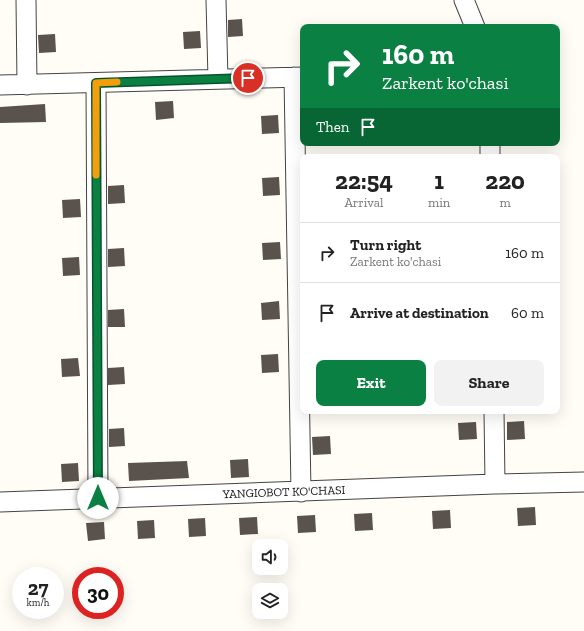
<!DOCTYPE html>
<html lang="en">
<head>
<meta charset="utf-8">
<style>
	:root { --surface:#fff; --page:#f2f2f2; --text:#222; --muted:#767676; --line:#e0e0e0; --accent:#0b8043 }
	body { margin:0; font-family:"Zilla Slab",serif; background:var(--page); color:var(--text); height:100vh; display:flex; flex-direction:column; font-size:15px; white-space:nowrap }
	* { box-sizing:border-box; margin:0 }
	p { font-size:13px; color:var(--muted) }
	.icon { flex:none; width:22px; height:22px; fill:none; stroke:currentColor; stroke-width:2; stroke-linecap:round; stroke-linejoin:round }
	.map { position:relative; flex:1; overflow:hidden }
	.drawer { position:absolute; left:300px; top:154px; width:260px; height:260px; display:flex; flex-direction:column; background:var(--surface); border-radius:8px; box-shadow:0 4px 16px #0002 }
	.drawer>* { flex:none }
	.top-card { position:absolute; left:300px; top:24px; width:260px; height:122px; border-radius:8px; box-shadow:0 4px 16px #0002; background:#0b8043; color:#fff; overflow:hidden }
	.tools { position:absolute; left:252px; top:539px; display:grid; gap:8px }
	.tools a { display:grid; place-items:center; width:36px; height:36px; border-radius:8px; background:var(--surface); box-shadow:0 4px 16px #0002; font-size:20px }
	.speed { position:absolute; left:12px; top:567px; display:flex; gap:8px; font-size:20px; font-weight:700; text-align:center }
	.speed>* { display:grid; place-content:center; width:52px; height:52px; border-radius:50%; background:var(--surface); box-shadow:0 4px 16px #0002; line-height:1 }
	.speed small { font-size:10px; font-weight:400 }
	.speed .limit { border:6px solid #d22; background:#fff; color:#111 }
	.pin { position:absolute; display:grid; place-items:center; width:34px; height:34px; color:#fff; margin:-17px; border:2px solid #fff; border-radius:50%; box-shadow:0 1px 4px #0007 }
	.me { position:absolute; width:44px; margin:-22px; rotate:0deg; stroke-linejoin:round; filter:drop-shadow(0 0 3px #0008) }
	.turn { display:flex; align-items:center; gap:14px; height:84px; padding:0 16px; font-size:18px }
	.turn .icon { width:52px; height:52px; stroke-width:2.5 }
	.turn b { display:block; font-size:28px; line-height:34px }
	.then { display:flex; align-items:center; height:38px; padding:0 16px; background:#0003; gap:8px; font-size:15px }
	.eta { display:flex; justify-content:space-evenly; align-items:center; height:68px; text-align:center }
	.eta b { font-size:24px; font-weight:700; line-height:28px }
	.primary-button { display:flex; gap:8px; margin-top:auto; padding:8px 16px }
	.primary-button a { flex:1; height:46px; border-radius:8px; background:var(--accent); color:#fff; font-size:16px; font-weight:700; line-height:46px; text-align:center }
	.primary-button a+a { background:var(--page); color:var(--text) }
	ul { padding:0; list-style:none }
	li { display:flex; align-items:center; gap:12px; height:60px; padding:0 16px; border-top:1px solid var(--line) }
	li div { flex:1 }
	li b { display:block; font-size:15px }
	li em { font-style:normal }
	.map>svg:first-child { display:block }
</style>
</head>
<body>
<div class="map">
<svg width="584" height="631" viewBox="0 0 584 631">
	<rect width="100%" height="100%" fill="#fffdf5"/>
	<path fill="#5a524d" d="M 242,19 L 243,36 L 228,37 L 228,20 Z
		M 200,31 L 201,48 L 184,49 L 183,32 Z
		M 55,34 L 56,52 L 39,53 L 38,35 Z
		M 173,101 L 174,118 L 156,120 L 155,102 Z
		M 45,104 L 46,122 L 0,123 L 0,107 Z
		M 278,115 L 279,133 L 262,134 L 261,116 Z
		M 279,177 L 280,195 L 263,196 L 262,178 Z
		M 124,185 L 125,203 L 108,204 L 108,186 Z
		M 80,199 L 81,217 L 63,218 L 62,200 Z
		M 280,242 L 281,259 L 263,260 L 262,243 Z
		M 124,248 L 125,266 L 108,267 L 108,249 Z
		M 79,257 L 80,275 L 63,276 L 62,258 Z
		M 279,301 L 280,319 L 262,320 L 261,303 Z
		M 124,309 L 125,327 L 108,327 L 108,310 Z
		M 278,354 L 279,372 L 262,373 L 261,355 Z
		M 78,358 L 80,376 L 62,377 L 61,359 Z
		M 124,367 L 125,384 L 108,385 L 108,368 Z
		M 524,421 L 525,439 L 507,440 L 507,422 Z
		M 476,422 L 477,439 L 459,440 L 458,423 Z
		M 124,428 L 125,446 L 109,447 L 109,429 Z
		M 330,436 L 331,454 L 313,455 L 312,437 Z
		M 248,459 L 249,477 L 231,478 L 230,460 Z
		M 187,461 L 189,478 L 129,481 L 128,463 Z
		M 78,463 L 79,481 L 62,482 L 61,464 Z
		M 535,507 L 536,525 L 518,526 L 517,508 Z
		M 450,510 L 451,528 L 433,529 L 432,511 Z
		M 372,513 L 373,530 L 355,531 L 354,514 Z
		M 315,515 L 316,532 L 298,533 L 297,516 Z
		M 257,517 L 258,534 L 240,535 L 239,518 Z
		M 205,518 L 206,536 L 189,537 L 188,519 Z
		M 154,520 L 155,538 L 138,539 L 137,521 Z
		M 104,522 L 105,539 L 88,541 L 86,523 Z"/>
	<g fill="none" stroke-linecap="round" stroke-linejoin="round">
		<defs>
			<path id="minor" d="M 26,0 L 27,85
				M 216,0 L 218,79
				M 464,0 L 475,27
				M 294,77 L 301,492
				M 96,83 L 98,498
				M 0,85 L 303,77
				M 490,143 L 490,157
				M 494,411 L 495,484
				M 0,502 L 495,484 L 584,482"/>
		</defs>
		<use href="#minor" stroke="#444" stroke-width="21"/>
		<use href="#minor" stroke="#fff" stroke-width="19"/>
	</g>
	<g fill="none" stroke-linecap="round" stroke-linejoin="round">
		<defs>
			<path id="route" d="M 98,498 L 96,83 L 248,78"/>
		</defs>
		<use href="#route" stroke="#07532c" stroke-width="10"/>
		<use href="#route" stroke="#0b8043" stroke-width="7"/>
		<path stroke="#f59e0b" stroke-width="7" d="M 96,175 L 96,83 L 117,82"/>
	</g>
	<g text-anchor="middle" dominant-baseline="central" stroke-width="4" stroke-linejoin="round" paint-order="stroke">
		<g font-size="12" fill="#111" stroke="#fff">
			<text transform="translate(284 492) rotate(-2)">YANGIOBOT KO'CHASI</text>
		</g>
	</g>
</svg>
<div class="tools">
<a><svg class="icon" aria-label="sound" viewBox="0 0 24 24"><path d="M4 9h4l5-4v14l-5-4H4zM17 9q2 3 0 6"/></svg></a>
<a><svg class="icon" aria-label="layers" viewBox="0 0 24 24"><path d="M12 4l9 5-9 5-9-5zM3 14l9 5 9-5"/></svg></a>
</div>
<div class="speed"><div>27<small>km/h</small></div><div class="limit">30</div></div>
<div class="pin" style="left:248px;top:78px;background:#d93025"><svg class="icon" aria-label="arrive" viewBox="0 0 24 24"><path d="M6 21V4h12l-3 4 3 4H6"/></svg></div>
<svg class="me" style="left:98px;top:498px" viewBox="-20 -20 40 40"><circle r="19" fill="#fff"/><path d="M0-13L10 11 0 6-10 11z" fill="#0b8043"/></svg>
<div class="top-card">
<div class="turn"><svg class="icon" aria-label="right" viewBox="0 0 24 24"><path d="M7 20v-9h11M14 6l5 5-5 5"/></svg><div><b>160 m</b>Zarkent ko'chasi</div></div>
<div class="then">Then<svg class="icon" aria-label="arrive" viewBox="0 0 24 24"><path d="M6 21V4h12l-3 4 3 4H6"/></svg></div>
</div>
<section class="drawer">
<div class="eta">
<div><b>22:54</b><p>Arrival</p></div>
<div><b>1</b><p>min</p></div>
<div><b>220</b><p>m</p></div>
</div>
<ul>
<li><svg class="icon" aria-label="right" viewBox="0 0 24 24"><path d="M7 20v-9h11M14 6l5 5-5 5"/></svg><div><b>Turn right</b><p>Zarkent ko'chasi</p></div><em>160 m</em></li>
<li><svg class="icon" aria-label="arrive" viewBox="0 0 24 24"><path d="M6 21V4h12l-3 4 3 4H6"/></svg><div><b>Arrive at destination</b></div><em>60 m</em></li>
</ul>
<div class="primary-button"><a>Exit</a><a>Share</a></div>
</section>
</div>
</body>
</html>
